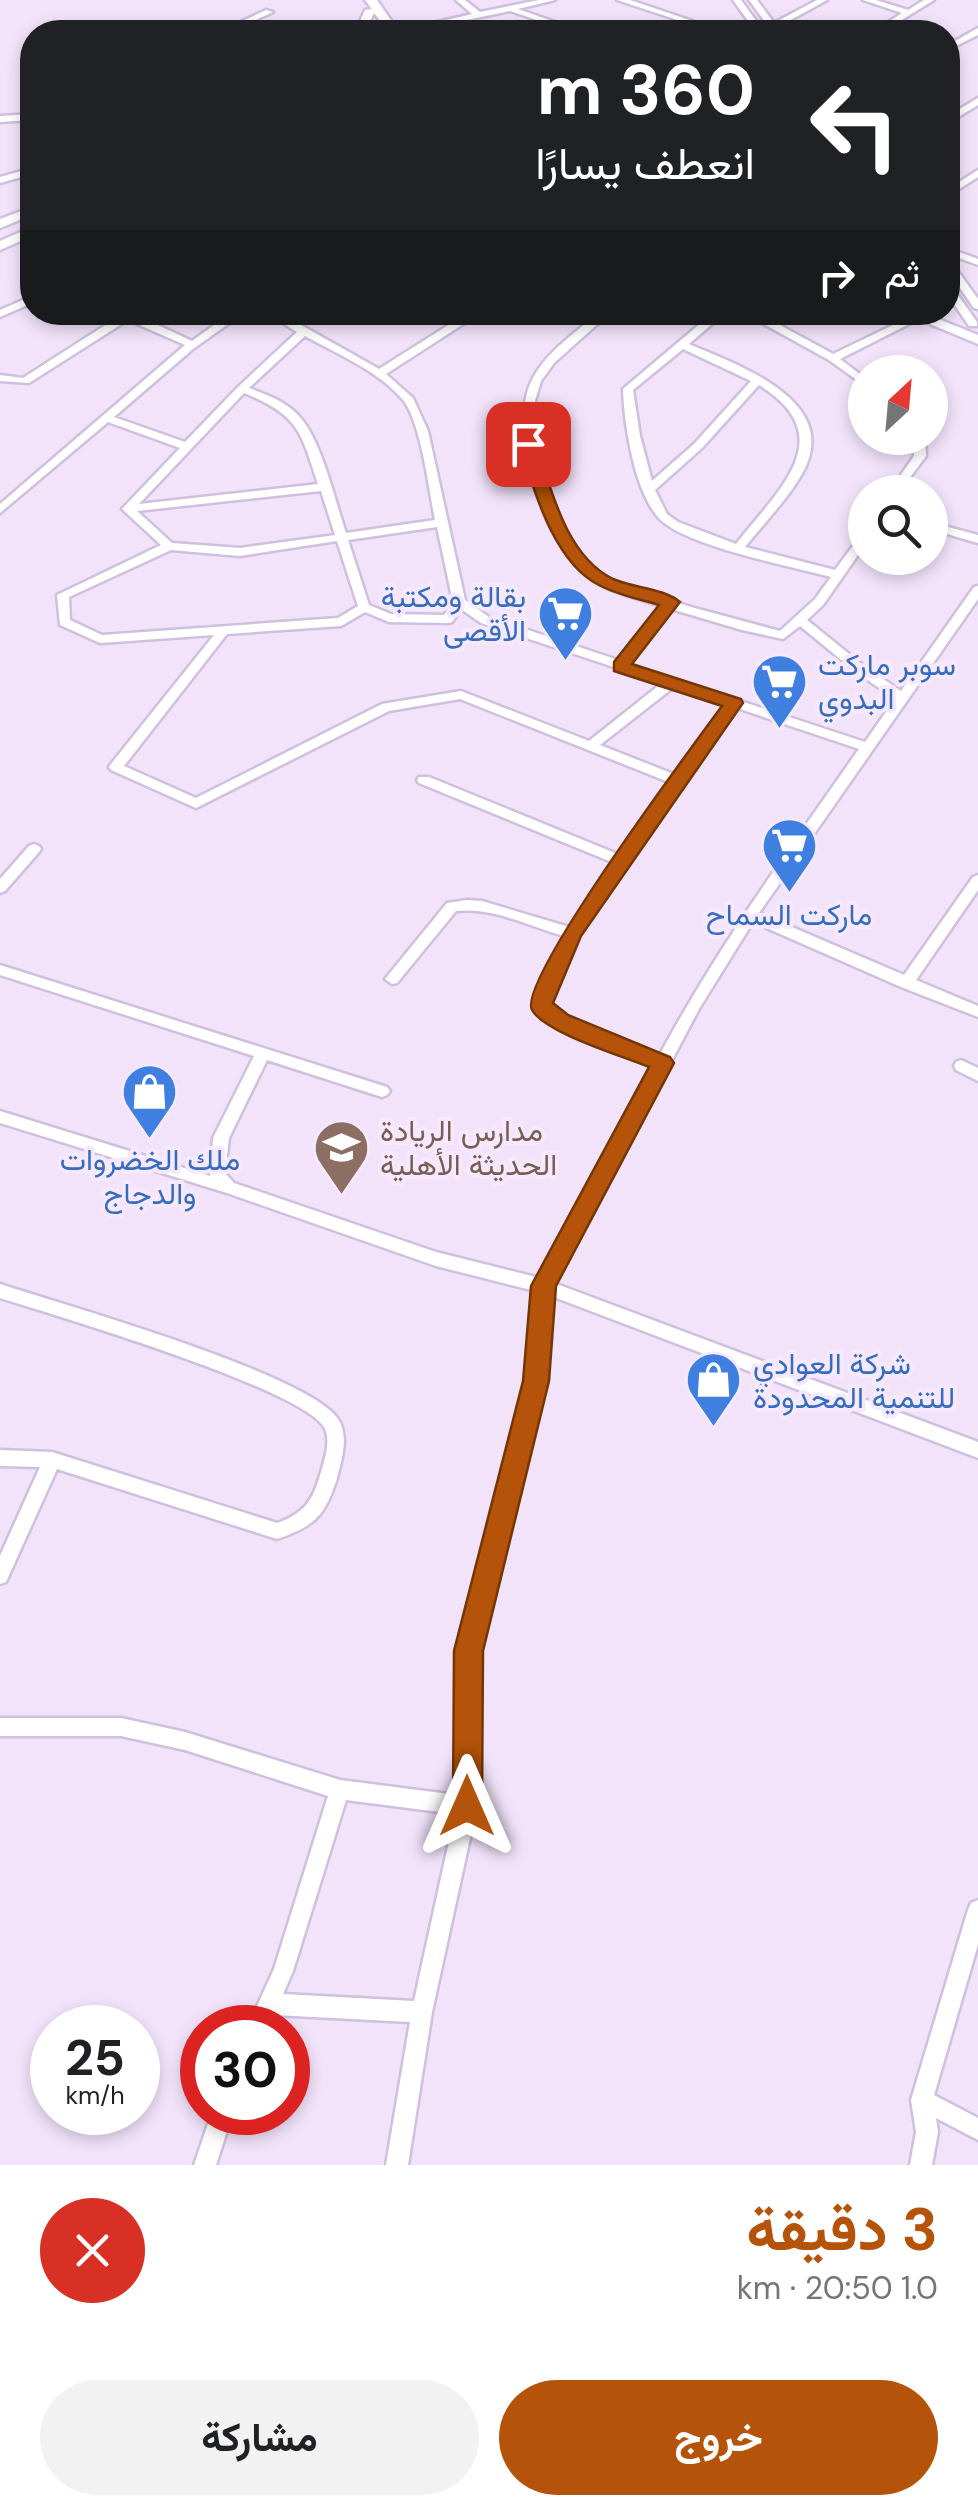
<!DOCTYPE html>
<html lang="ar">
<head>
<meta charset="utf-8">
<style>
	:root { --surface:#fff; --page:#f2f2f2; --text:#202124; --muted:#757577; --accent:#b45309 }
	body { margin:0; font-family:"DM Sans",Vazirmatn,sans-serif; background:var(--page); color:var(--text); direction:rtl; height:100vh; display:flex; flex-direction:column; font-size:38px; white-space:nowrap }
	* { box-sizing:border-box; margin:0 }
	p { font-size:32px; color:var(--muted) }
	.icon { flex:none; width:55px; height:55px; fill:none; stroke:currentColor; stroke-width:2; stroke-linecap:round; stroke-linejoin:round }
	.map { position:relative; height:2165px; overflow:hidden; direction:ltr }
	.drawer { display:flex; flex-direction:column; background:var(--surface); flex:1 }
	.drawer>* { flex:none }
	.banner { position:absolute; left:20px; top:20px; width:940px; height:305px; border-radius:40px; box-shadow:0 5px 15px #0003; direction:rtl; background:#202124; color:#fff; overflow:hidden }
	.needle { width:65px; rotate:26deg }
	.controls { position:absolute; left:848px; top:355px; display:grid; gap:20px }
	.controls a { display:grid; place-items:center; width:100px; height:100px; border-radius:50%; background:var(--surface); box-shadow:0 5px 15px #0003; font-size:50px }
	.speed { position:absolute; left:30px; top:2005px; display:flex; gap:20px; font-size:50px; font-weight:700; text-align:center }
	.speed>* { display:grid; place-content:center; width:130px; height:130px; border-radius:50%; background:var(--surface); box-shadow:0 5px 15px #0003; line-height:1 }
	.speed small { font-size:25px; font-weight:400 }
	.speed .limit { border:15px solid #d22; background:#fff; color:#111 }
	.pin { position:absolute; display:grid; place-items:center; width:85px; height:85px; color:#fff; margin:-42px; border-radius:20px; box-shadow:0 5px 15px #0006 }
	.me { position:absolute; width:110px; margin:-55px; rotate:0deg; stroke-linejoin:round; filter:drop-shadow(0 0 8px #0008) }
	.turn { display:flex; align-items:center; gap:35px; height:210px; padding:0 40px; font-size:45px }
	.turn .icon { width:130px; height:130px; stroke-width:2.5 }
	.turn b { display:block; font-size:70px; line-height:85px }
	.then { display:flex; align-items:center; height:95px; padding:0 40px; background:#0003; gap:20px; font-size:38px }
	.round { display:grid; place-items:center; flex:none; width:105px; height:105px; border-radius:52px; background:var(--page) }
	.summary { display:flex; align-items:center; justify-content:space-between; height:170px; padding:0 40px }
	h1 { font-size:60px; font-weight:700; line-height:75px; color:var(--accent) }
	.primary-button { display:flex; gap:20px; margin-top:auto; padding:20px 40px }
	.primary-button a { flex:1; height:115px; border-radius:60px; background:var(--accent); color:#fff; font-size:40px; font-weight:700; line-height:115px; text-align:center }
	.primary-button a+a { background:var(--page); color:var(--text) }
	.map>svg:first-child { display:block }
</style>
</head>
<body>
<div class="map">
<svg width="978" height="2165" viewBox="0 0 978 2165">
	<rect width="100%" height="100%" fill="#f2e3fb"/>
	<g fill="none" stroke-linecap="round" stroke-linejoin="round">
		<defs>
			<path id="street" d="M 456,0 L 465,0 L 480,12 L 539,0 L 555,0 L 518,9 L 584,32 L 573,32 L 510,11 L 409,32 L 395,32 L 472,14 Z
				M 617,0 L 630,0 L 725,32 L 714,32 Z
				M 733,0 L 741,0 L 762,29 L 768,26 L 749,0 L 757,0 L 774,23 L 817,0 L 827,0 L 778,27 L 781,32 L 756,32 Z
				M 863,0 L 876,0 L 908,10 L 924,0 L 934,0 L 882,32 L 873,32 L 902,13 Z
				M 266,10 L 273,12 L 229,32 L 219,32 Z
				M 978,28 L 978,35 L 948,50 L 948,45 Z
				M 978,98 L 978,105 L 948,123 L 948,116 Z
				M 32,114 L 32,120 L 0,122 L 0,116 Z
				M 32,168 L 32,174 L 0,183 L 0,177 Z
				M 978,170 L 978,177 L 948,196 L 948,189 Z
				M 948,248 L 978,259 L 978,265 L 948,254 Z
				M 948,262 L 952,263 L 978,299 L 978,309 L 974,308 L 948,271 Z
				M 948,286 L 952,287 L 977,322 L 977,326 L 969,326 L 948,295 Z
				M 32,296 L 32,303 L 0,317 L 0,310 Z
				M 119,312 L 130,312 L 192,341 L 232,312 L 245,312 L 193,349 L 114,417 L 185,442 L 238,387 L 297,332 L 265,312 L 278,312 L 379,369 L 469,312 L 482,312 L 386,374 L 413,398 L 428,431 L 465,600 L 489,617 L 618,660 L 661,606 C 638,598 608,592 588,577 C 544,544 505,428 533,378 C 548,350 576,333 599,312 L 611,312 L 554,363 L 541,381 L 535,401 L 534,427 L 538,455 L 546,485 L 570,540 L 583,559 L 598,573 L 610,579 L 666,599 L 674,599 L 676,602 L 691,607 L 780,631 L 815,599 L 831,577 C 790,566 691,547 662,521 C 635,497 624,424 623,389 L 714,312 L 726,312 L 689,344 C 737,365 842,400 803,472 C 788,499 765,522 745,547 L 835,570 L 861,535 L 865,534 L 865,545 L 823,605 L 807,620 L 864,666 L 901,691 L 974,587 L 978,586 L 978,599 L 759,913 L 904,975 L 973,877 L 978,875 L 978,890 L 916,980 L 978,1006 L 978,1017 L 901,987 L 753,922 L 699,1009 L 554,1283 L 978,1442 L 978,1458 L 551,1296 L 544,1381 L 478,1651 L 477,1806 L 432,2012 L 408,2165 L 386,2165 L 410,2022 L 274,2015 L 268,2028 L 247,2028 L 274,1969 L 328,1796 L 185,1750 L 121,1736 L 0,1736 L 0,1718 L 121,1718 L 185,1732 L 340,1780 L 457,1795 L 460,1651 L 528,1381 L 535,1291 L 436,1266 L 227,1193 L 0,1123 L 0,1111 L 210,1176 L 213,1138 L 254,1056 L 0,975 L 0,965 L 387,1087 L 390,1091 L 387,1095 L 382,1097 L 267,1060 L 229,1138 L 225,1173 L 234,1183 L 436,1252 L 540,1278 L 654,1066 C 633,1057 542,1025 535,1008 C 530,995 557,949 564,936 C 528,926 494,907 456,911 L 397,983 L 392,984 L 385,979 L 447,903 L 467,900 L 482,901 L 569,927 L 614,863 L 419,783 L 417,780 L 419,777 L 429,777 L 620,855 L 671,783 L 460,699 L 389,711 L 196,808 L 111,770 L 109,767 L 111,764 L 214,635 L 100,643 L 60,625 L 57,595 L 161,545 L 122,509 L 180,448 L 108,422 L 0,513 L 0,504 L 185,345 L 128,320 L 29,383 L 0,381 L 0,375 L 23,378 L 121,315 ZM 305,336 C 337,354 379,371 403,400 C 421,422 429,490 435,520 L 346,533 C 335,501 321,438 298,415 C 285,401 267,395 249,388 ZM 683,349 L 751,381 L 694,444 L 652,481 L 640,436 L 633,390 ZM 759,385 C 843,437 777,491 736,544 L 678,522 L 667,514 L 655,490 L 702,448 ZM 244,393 C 299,415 301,432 318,484 L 139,504 ZM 321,491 L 335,535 L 240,548 L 172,543 L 137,511 ZM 437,527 L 453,602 L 444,615 L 391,614 L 369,605 L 348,540 ZM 337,541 L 358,606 L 338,618 L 102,635 L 70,620 L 69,597 L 171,550 L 240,556 ZM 461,609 L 481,623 L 662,683 L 589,741 L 461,691 L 382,704 L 196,798 L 124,766 L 227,634 L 341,626 L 365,612 L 389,622 L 448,623 L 452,622 ZM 671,609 L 742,630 L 783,639 L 800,626 L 856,672 L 895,699 L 865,742 L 628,664 ZM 674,687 L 726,705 L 676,775 L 600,745 ZM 737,708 L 859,749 C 789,849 717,948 659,1056 L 565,1017 L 549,1004 L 550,993 L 578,935 ZM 346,1800 L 455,1814 L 414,2001 L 283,1994 L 293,1971 Z
				M 742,312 L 756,312 L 833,354 L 914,315 L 923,317 L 840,359 L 865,378 L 865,386 L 829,360 Z
				M 913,438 L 925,438 L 926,456 L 899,492 L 889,492 L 914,456 Z
				M 930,522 L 978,535 L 978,543 L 930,529 Z
				M 34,844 L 39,846 L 41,849 L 39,852 L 5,891 L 0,893 L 0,879 L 29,846 Z
				M 961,1060 L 978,1068 L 978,1081 L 956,1070 L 954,1066 L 956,1062 Z
				M 0,1284 C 61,1304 309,1374 338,1419 C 349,1436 342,1459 337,1478 C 325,1516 315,1526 277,1539 L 57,1469 L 6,1582 L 0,1584 L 0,1556 L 40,1467 L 0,1466 L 0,1450 L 52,1452 L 277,1523 C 303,1514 313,1501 320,1475 C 324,1462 331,1442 325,1429 C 308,1390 51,1314 0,1298 Z
				M 978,1900 L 978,1944 L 934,2095 L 978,2118 L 978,2140 L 936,2118 L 938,2132 L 932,2165 L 910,2165 L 916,2132 L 911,2100 L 968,1910 L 971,1903 Z
				M 212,2112 L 233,2112 L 216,2165 L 194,2165 Z"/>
			<path id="secondary" d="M 365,0 L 377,0 L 399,32 L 389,32 L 374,13 L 365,32 L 355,32 L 365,10 L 372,9 Z
				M 32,207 L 32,215 L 0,228 L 0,219 Z
				M 32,227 L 32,236 L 0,250 L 0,241 Z
				M 901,312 L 921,312 L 978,335 L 978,344 Z"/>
		</defs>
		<use href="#street" stroke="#cfc0de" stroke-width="5"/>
		<use href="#secondary" stroke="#d2c0e5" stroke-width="5"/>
		<use href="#street" fill="#fff" fill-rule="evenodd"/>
		<use href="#secondary" fill="#fff" fill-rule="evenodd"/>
	</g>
	<path fill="#b45309" stroke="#753606" stroke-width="2.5" d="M 528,439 L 536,444 C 551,489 566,556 613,579 C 633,588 663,588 680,602 L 632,664 L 741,699 L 743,703 L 581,936 L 553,1003 L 568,1015 L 670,1057 L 674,1063 L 556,1286 L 549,1381 L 483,1651 L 482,1806 L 478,1817 L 467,1821 L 457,1817 L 453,1806 L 454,1651 L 523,1381 L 531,1286 L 649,1067 C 623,1056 545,1033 532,1010 C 516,981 695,743 722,706 L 614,671 L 614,662 L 659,605 C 640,599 617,595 599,585 C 553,562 534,489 519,444 Z"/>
	<defs>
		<symbol id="supermarket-pin" viewBox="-11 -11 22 30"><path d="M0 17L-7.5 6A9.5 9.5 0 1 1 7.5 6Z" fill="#3f7fe0" stroke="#f6e9fe"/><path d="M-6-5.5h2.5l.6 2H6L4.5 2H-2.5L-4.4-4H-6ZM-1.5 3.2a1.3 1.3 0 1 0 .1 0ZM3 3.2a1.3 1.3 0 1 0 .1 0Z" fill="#fff"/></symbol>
		<symbol id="shop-pin" viewBox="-11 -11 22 30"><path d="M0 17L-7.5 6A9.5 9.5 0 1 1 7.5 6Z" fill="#3f7fe0" stroke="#f6e9fe"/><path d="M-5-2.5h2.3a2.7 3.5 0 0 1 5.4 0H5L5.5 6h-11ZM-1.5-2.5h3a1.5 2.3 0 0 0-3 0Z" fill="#fff"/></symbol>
		<symbol id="school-pin" viewBox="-11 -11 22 30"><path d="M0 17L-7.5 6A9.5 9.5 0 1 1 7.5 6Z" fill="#8d6e63" stroke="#f6e9fe"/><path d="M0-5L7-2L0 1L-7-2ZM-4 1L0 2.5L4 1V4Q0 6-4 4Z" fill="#fff"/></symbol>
	</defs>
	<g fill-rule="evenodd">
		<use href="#supermarket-pin" x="534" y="582" width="63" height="86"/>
		<use href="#supermarket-pin" x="748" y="650" width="63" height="86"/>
		<use href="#supermarket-pin" x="758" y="814" width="63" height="86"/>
		<use href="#shop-pin" x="118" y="1060" width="63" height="86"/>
		<use href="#school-pin" x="310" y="1116" width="63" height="86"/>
		<use href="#shop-pin" x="682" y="1348" width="63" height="86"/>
	</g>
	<g text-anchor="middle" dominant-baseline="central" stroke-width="8" stroke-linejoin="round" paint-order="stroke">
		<g font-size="30" fill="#366cbe" stroke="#f6e9fe" text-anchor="start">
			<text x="526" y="596" text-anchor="end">بقالة ومكتبة<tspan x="526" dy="34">الأقصى</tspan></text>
			<text x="818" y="664">سوبر ماركت<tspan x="818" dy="34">البدوي</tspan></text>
			<text x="789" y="914" text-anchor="middle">ماركت السماح</text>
			<text x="150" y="1159" text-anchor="middle">ملك الخضروات<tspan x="150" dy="34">والدجاج</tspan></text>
			<text x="753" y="1363">شركة العوادي<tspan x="753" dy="34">للتنمية المحدودة</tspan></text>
		</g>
		<g font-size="30" fill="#785e54" stroke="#f6e9fe" text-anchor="start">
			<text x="380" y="1130">مدارس الريادة<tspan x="380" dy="34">الحديثة الأهلية</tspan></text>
		</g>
	</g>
</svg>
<div class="controls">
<a><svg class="needle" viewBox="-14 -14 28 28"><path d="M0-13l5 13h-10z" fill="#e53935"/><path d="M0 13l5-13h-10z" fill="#757577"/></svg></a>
<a><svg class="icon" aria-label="search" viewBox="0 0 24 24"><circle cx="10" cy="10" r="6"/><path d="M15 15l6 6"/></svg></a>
</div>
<div class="speed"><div>25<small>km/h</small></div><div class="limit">30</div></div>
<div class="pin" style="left:528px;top:444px;background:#d93025"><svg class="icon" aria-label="arrive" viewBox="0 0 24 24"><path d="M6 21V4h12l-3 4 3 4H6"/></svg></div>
<svg class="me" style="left:467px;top:1806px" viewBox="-20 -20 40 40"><path d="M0-17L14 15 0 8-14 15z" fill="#b45309" stroke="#fff" stroke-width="4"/></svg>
<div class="banner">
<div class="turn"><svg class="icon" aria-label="left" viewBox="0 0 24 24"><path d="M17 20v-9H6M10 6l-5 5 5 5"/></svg><div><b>360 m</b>انعطف يسارًا</div></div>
<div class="then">ثم<svg class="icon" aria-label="right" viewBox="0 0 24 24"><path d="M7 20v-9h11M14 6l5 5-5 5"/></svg></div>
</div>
</div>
<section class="drawer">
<div class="summary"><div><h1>3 دقيقة</h1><p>1.0 km · 20:50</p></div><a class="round" style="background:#d93025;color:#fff"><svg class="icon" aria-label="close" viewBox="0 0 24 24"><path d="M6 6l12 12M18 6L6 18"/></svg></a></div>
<div class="primary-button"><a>خروج</a><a>مشاركة</a></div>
</section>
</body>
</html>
